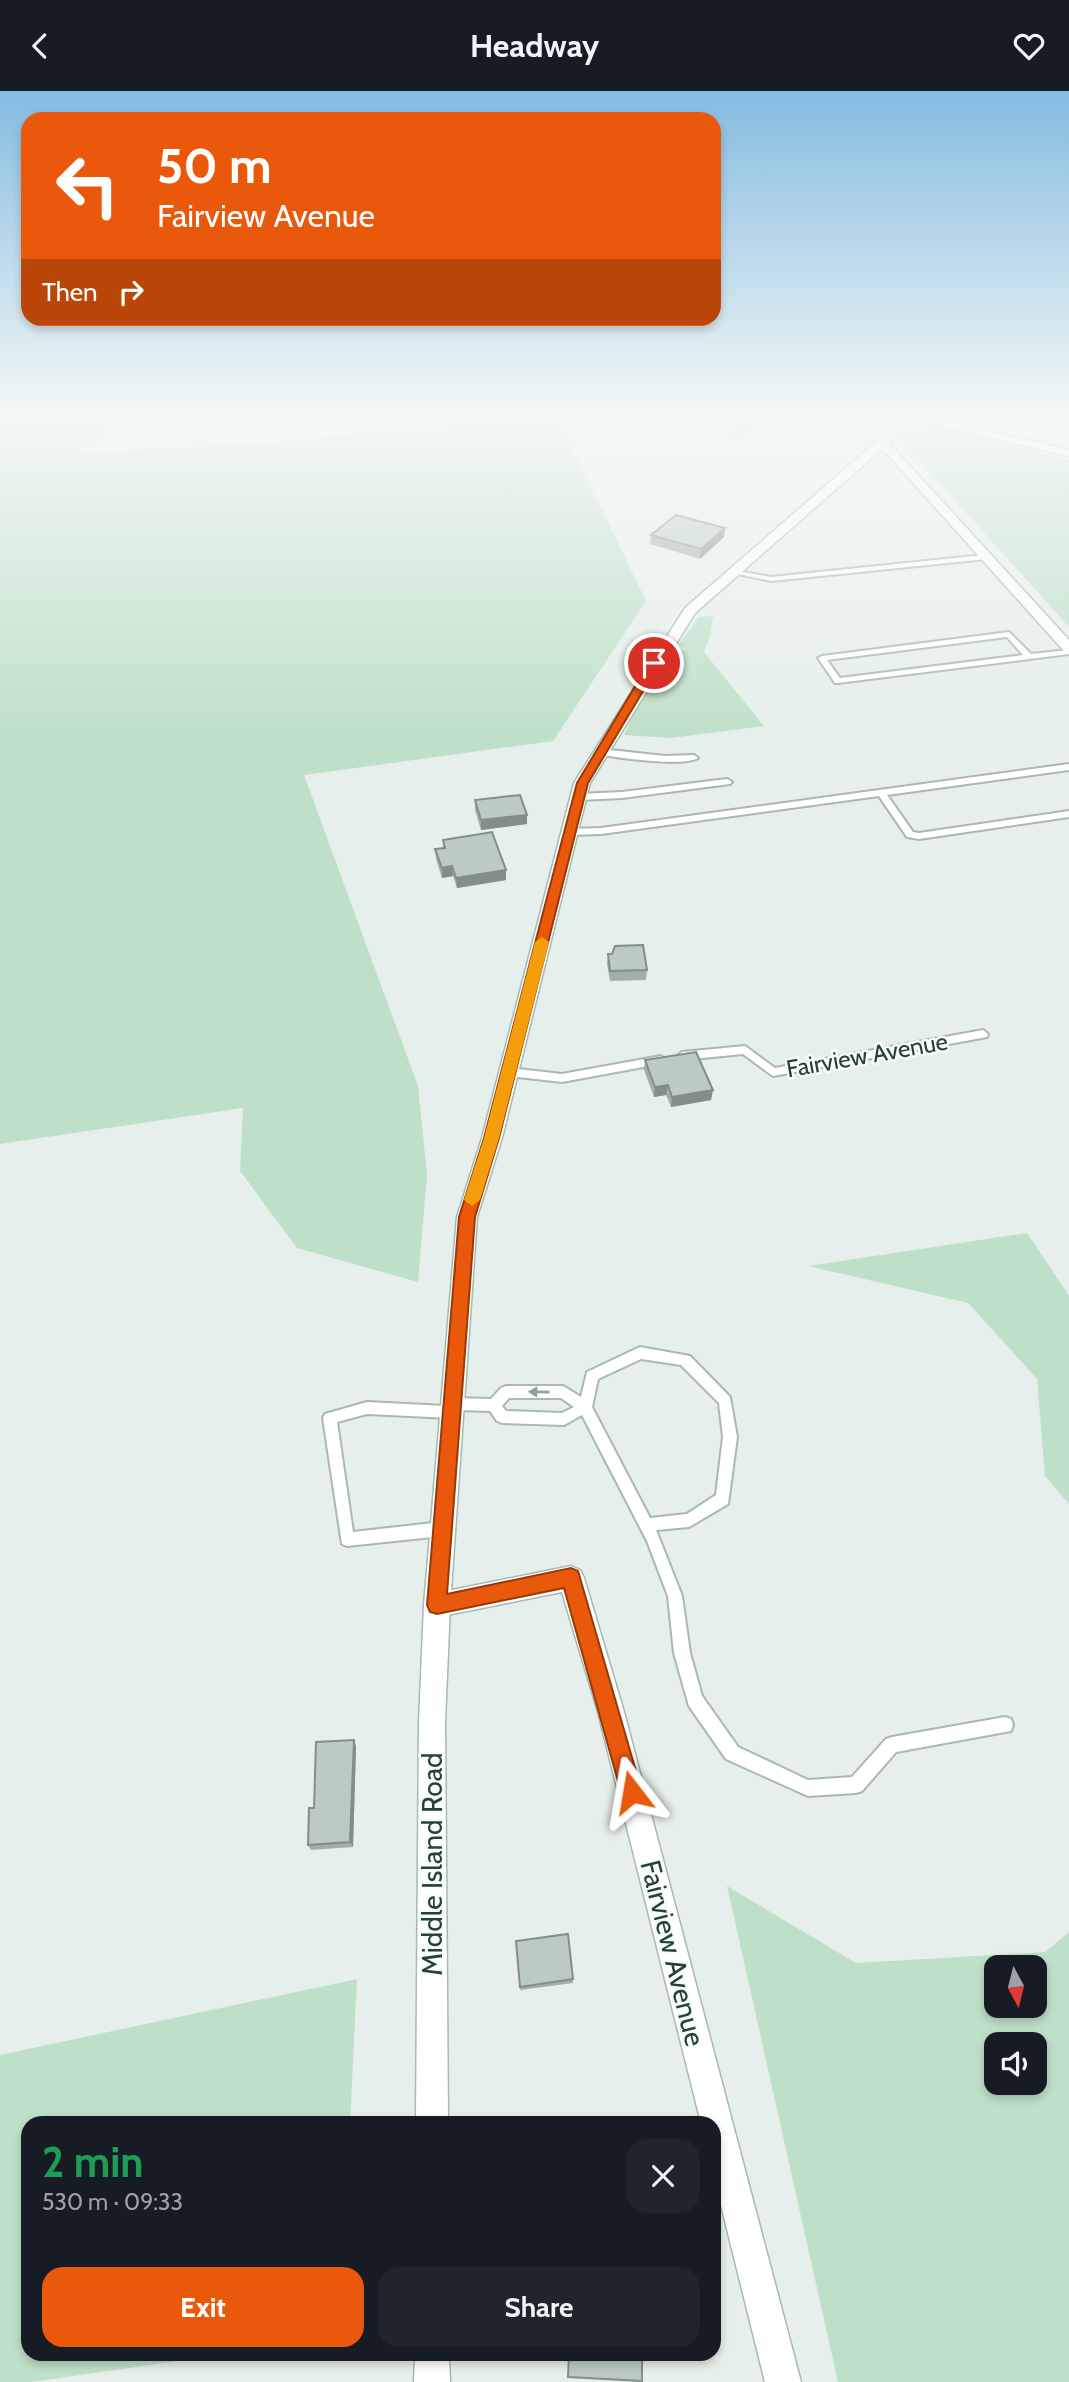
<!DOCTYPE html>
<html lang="en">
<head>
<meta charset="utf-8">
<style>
	:root { --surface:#171b24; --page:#20242c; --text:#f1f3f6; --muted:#9ea1a6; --accent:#ea580c }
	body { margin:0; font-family:Cabin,sans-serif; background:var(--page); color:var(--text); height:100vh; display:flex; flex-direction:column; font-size:26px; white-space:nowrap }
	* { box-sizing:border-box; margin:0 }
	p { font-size:23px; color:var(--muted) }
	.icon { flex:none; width:38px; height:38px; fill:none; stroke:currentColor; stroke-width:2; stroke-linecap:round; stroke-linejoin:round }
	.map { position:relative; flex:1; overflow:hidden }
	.details { position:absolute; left:21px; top:2025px; width:700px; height:245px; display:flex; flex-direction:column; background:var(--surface); border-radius:21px; box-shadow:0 4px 10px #0003 }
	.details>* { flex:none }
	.banner { position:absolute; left:21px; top:21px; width:700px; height:214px; border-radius:21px; box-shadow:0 4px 10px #0003; background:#ea580c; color:#fff; overflow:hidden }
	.needle { width:46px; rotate:173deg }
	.fabs { position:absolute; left:984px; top:1864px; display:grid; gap:14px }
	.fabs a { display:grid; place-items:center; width:63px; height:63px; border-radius:14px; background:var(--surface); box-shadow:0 4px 10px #0003; font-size:35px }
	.pin { position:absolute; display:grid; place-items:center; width:60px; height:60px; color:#fff; margin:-30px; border:4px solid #fff; border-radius:50%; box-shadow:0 2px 7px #0007 }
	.me { position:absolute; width:77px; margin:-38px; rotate:346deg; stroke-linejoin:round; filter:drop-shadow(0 0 5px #0008) }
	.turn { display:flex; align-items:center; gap:24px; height:147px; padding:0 21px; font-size:32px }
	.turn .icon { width:91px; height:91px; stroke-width:2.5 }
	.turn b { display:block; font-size:49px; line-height:60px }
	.then { display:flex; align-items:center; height:66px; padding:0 21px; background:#0003; gap:14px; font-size:26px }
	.round { display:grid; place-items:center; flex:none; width:74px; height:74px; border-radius:21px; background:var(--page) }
	.summary { display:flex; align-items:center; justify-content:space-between; height:119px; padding:0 21px }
	h1 { font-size:42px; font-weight:700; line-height:52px; color:#1e9e55 }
	.primary-button { display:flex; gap:14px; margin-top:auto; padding:14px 21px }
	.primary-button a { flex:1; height:80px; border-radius:21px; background:var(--accent); color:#fff; font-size:28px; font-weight:700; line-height:80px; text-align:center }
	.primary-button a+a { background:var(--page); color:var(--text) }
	header { display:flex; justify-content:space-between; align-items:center; height:91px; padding:0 21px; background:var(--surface); font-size:32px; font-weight:700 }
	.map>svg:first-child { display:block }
</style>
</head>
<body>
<header><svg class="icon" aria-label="back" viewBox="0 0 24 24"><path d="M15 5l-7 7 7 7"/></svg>Headway<svg class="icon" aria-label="heart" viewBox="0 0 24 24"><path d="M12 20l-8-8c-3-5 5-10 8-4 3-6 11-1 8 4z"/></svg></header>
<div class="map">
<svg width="1069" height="2291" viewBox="0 0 1069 2291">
	<rect width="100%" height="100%" fill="#e6efeb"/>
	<path fill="#bfe0c8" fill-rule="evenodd" d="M 0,325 L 129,325 L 74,362 L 248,353 L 556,325 L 646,510 L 553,650 L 304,684 L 418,995 L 427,1084 L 418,1191 L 297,1157 L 240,1080 L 243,1017 L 0,1053 Z
		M 728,325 L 870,325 L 864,332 C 813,325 778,324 731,351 L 734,332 Z
		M 934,335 L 1069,369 L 1069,536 L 900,348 L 918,337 Z
		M 713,525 L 710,545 L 704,561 L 764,635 L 671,647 L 624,644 C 638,616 655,566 686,558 L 679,553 L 699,526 Z
		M 1027,1142 L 1069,1205 L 1069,1413 L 1045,1385 L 1037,1288 L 968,1212 L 808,1175 Z
		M 727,1795 L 856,1872 L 1045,1861 L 1069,1841 L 1069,2291 L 838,2291 ZM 996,1876 L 1034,1876 L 1034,1914 L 996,1914 ZM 1034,1953 L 1034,1992 L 996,1992 L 996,1953 Z
		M 357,1888 L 350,2032 L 28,2032 L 28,2263 L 227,2263 L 31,2291 L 0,2291 L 0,1964 Z"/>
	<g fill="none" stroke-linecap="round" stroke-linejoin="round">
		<defs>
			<path id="lane" d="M 698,325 L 704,325 L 704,326 L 701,328 Z
				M 984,464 L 987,464 L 987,468 L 771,490 L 728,481 L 732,479 L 771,486 Z
				M 1009,541 L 1031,563 L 1069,559 L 1069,563 L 838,592 L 835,592 L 818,567 L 822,565 ZM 1007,546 L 1023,564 L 840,587 L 827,569 Z
				M 601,658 L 665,665 L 694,664 L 698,667 C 683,676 618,667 598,663 L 597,661 Z
				M 1069,673 L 1069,679 L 887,704 L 913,741 L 919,742 L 1069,720 L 1069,726 L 919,748 L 907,746 L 879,705 L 601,743 L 570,744 L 565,741 L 570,738 L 601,737 Z
				M 727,688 L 732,691 L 730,693 L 622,707 L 579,709 L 574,706 L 579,703 L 622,701 Z
				M 983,939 L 988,943 L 987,946 L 773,985 L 743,963 L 682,969 L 677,965 L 682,961 L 745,955 L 775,977 Z
				M 661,965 L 666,969 L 665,972 L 562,991 L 509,985 L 503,981 L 509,977 L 562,983 Z
				M 640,1256 L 690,1265 L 730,1306 L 737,1346 L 728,1413 L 689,1436 L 656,1439 L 682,1505 L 690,1562 L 702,1605 L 738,1656 L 808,1689 L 852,1686 L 886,1648 L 892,1646 L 1005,1626 L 1011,1628 L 1013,1634 L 1011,1640 L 896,1661 L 862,1700 L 856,1702 L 808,1705 L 726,1668 L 689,1615 L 674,1562 L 668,1505 L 647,1450 L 582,1324 L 564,1334 L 502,1332 L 497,1330 L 490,1320 L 458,1319 L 457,1325 L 452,1327 L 367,1323 L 337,1331 L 353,1441 L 442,1431 L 447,1433 L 449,1438 L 447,1443 L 442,1445 L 347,1455 L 342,1453 L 323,1327 L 325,1323 L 367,1311 L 446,1315 L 447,1309 L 452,1307 L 491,1308 L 501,1297 L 506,1295 L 563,1295 L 581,1306 L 587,1281 ZM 641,1268 L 681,1274 L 719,1312 L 723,1346 L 716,1404 L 687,1423 L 650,1427 L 592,1316 L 598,1288 ZM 509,1307 L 561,1307 L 574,1316 L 562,1322 L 506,1320 L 502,1315 Z"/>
			<path id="street" d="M 261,325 L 272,325 L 273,342 L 265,342 Z
				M 879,350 L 887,350 L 1069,549 L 1069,561 L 1064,560 L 879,354 Z
				M 571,1475 L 580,1479 L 584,1487 L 624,1621 L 801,2291 L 765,2291 L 714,2086 L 714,2032 L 701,2032 L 598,1621 L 562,1501 L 437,1526 L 428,1523 L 424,1514 L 428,1505 L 437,1502 Z"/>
			<path id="secondary" d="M 906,325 L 928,325 L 1069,359 L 1069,365 L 915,329 L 695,522 L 590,692 L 502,1047 L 477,1126 L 450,1514 L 445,1631 L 448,2032 L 416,2032 L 419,1631 L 424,1514 L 457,1126 L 482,1047 L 574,692 L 685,517 Z
				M 415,2263 L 449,2263 L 450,2291 L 414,2291 Z"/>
		</defs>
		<use href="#lane" stroke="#a8b8b2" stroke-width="4"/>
		<use href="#street" stroke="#a8b8b2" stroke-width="3"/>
		<use href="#secondary" stroke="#a4bbb3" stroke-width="3"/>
		<use href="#lane" fill="#fff" fill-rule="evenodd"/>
		<use href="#street" fill="#fff" fill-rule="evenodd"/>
		<use href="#secondary" fill="#fff" fill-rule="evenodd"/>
	</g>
	<path fill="#a1aea9" d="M 651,444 L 724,446 L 700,468 L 650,453 Z
		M 475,709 L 527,733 L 481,739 L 475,719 Z
		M 443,749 L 506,779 L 506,789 L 457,797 L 453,785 L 442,787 L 436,768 L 435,758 L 443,757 Z
		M 608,863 L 647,879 L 646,889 L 610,890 L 607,873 Z
		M 645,969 L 713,999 L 711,1009 L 671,1016 L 666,1004 L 654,1006 L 644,979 Z
		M 356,1655 L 353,1756 L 311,1759 L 308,1754 L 314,1717 Z
		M 516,1850 L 573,1888 L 573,1892 L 520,1899 Z"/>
	<path fill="#838d89" d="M 725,437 L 724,446 L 700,468 L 701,458 Z
		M 527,724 L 527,733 L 481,739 L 481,729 Z
		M 452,775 L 453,785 L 442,787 L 442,777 Z
		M 506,779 L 506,789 L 457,797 L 456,787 Z
		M 668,994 L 666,1004 L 654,1006 L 655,996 Z
		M 713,999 L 711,1009 L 671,1016 L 672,1006 Z
		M 354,1649 L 356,1655 L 353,1756 L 350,1751 Z"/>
	<path fill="#bbcac4" stroke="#838d89" stroke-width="2" d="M 676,424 L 725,437 L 701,458 L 651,444 Z
		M 520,704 L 527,724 L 481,729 L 475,709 Z
		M 492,741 L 506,779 L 456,787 L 452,775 L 442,777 L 435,758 L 445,757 L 443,749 Z
		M 643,854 L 647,879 L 610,880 L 608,863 L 612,863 L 615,855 Z
		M 696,961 L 713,999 L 672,1006 L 668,994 L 655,996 L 645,969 Z
		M 354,1649 L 350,1751 L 308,1754 L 309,1717 L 314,1717 L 316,1651 Z
		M 568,1843 L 573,1888 L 520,1896 L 516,1850 Z
		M 569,2263 L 642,2263 L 642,2290 L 568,2286 Z"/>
	<defs><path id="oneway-solid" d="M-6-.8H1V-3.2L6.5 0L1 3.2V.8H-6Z" transform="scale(1.75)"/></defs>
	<use fill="#92a09c" href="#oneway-solid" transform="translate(539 1301) rotate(-179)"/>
	<linearGradient id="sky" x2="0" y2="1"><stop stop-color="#84bce0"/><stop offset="0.5" stop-color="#f4f8f6"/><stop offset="1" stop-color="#f4f8f6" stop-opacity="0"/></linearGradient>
	<rect width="1069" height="646" fill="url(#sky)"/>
	<path fill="#ea580c" stroke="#983908" stroke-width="2" d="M 654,569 L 660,572 L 588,692 L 499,1047 L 475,1126 L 447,1503 L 571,1477 L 578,1480 L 642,1701 L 639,1709 L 632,1712 L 624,1709 L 621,1701 L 564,1497 L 437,1523 L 430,1521 L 427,1514 L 459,1126 L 484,1047 L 577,692 L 649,572 Z"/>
	<path fill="#f59e0b" d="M 542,846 L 549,851 L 499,1047 L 480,1109 L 472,1115 L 464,1109 L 484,1047 L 535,851 Z"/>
	<g text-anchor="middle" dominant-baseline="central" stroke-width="5" stroke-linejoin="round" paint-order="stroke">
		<g font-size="24" fill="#24423a" stroke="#f7fbf9">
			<text transform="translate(867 964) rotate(-10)">Fairview Avenue</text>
		</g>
		<g font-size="28" fill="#24423a" stroke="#f7fbf9">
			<text transform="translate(432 1773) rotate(-90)">Middle Island Road</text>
			<text transform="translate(673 1862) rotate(76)">Fairview Avenue</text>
		</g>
	</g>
</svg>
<div class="fabs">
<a><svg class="needle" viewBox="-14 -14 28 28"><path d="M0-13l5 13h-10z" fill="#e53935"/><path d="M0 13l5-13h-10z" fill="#9ea1a6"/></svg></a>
<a><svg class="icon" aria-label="sound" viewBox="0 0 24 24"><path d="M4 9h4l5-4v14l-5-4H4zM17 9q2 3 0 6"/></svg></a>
</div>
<div class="pin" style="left:654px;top:572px;background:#d93025"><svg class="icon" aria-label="arrive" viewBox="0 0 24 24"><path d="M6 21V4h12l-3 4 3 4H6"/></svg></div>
<svg class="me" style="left:632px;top:1701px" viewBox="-20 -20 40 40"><path d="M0-17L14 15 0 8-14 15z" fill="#ea580c" stroke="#fff" stroke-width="4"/></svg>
<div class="banner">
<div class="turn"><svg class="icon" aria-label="left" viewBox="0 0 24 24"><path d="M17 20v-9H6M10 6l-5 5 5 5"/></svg><div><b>50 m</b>Fairview Avenue</div></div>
<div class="then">Then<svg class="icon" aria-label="right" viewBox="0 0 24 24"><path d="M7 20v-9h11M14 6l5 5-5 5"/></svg></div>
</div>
<section class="details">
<div class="summary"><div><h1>2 min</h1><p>530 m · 09:33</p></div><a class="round"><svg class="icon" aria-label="close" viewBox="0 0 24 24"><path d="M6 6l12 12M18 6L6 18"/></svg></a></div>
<div class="primary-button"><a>Exit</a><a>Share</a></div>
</section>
</div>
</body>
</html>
